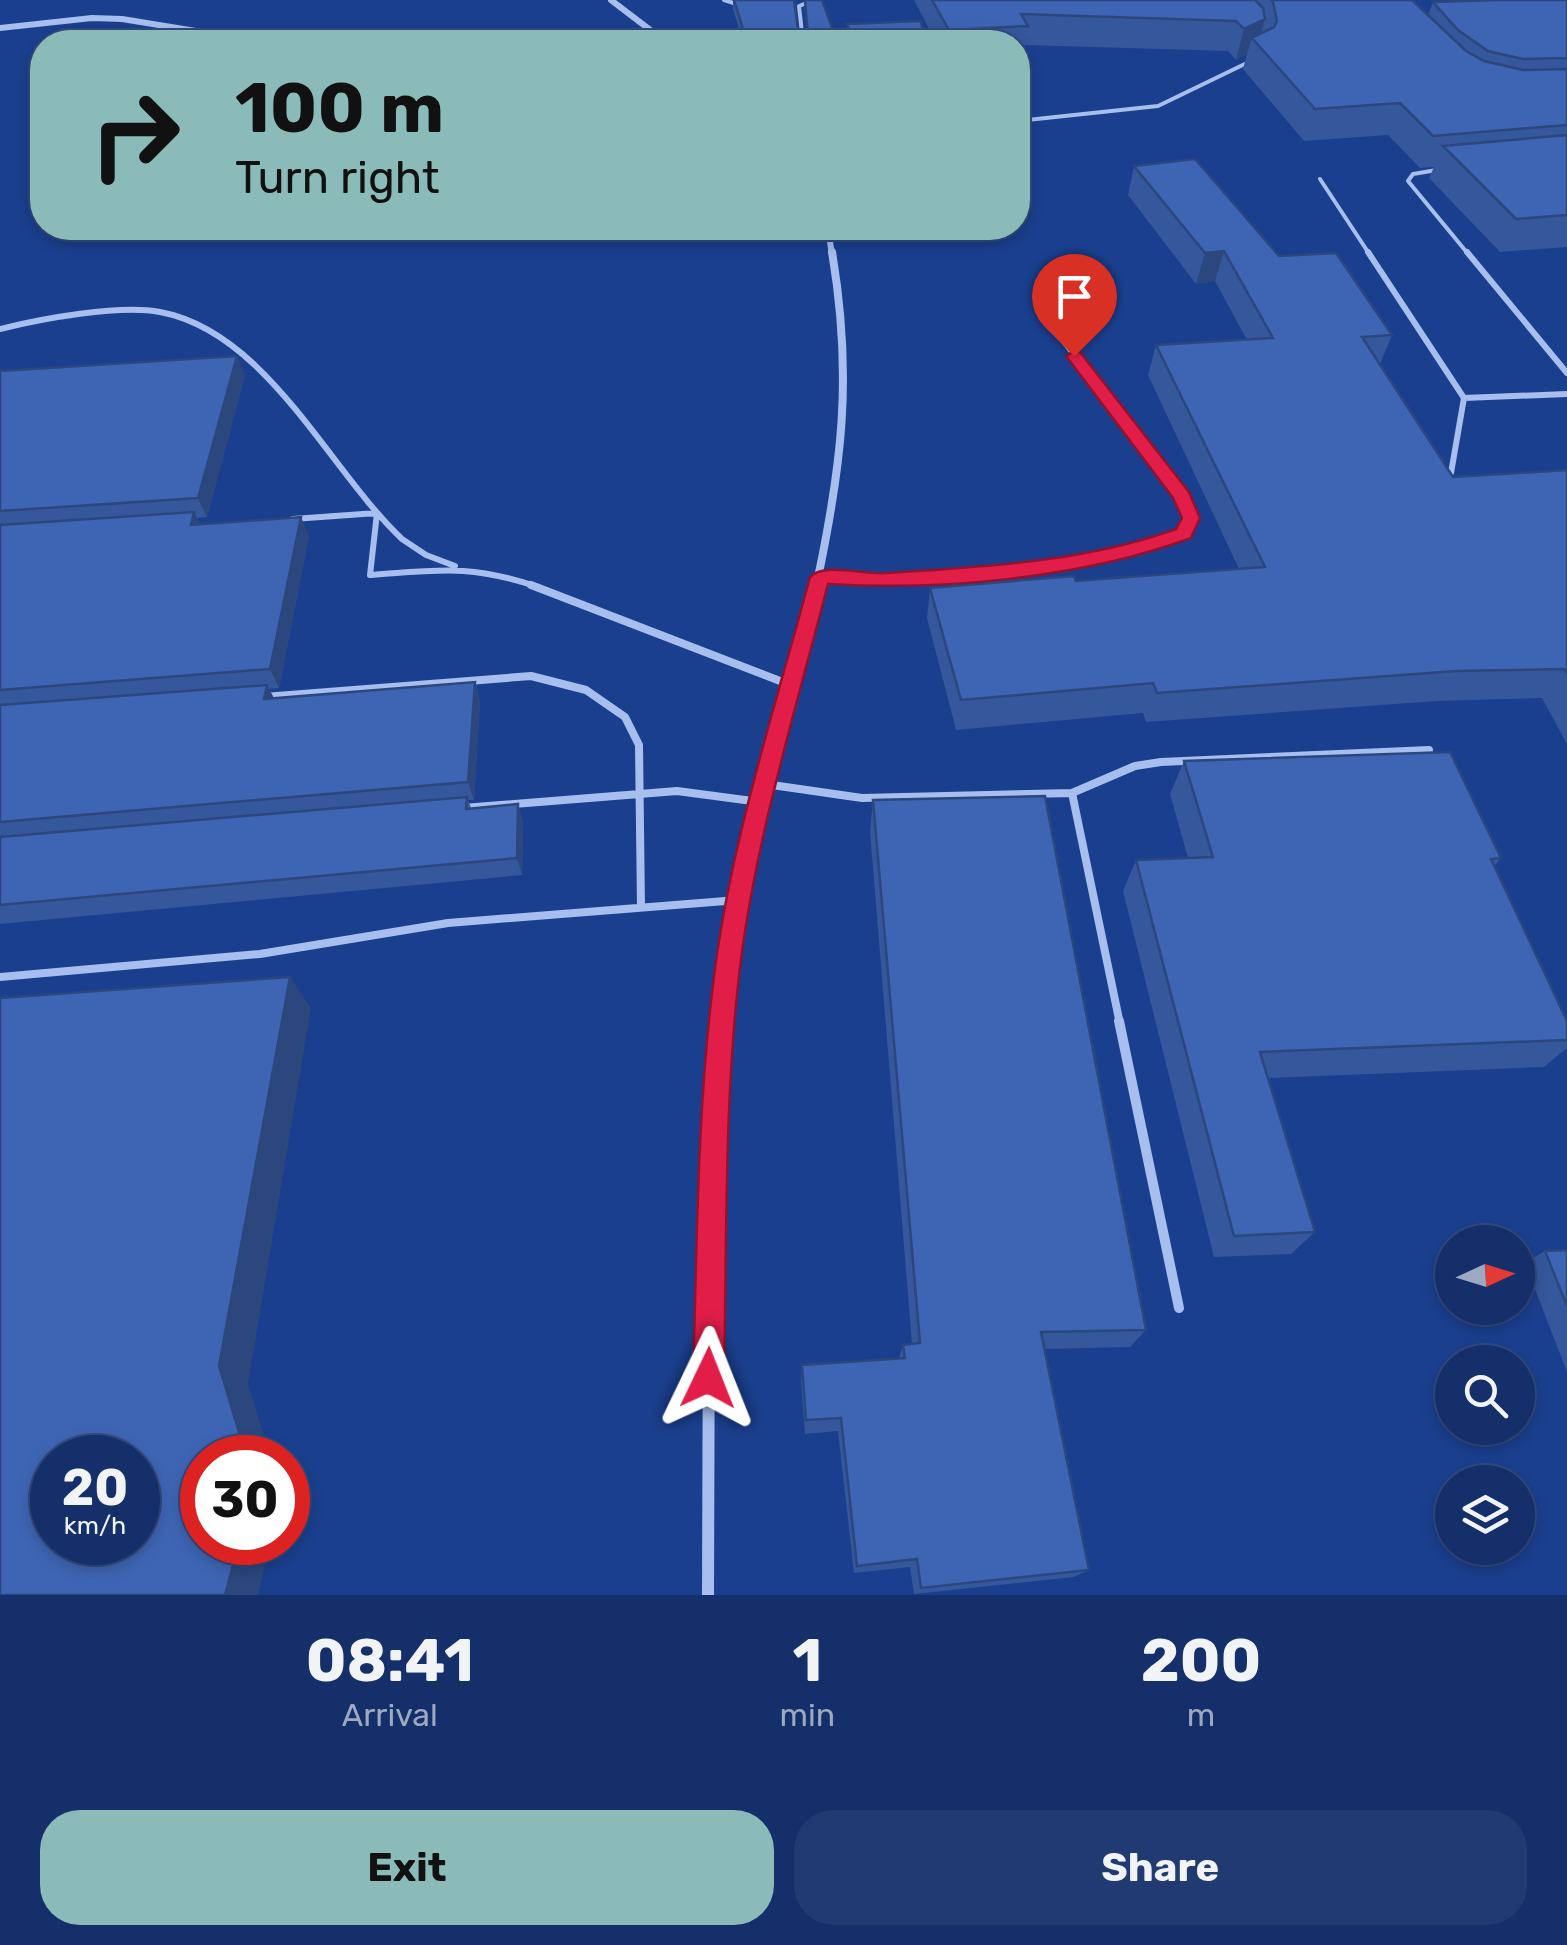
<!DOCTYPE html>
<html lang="en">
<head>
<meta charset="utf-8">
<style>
	:root { --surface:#142f6a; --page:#213b72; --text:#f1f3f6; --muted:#9da9c1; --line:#334a7e; --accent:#8bbbb9 }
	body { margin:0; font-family:Rubik,sans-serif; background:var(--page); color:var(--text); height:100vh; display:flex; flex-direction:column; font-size:38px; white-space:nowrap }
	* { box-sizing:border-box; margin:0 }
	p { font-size:32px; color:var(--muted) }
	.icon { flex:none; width:55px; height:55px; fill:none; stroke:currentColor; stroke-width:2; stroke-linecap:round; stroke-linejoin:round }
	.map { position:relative; height:1595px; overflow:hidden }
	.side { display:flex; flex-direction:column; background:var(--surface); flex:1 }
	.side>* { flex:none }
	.guide { position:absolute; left:30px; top:30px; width:1000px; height:210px; border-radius:40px; box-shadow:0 5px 15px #0003,0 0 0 2px var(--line); background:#8bbbb9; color:#111; overflow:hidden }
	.needle { width:65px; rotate:86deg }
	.tools { position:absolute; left:1435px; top:1225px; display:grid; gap:20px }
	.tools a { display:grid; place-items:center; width:100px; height:100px; border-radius:50%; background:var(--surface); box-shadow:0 5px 15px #0003,0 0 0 2px var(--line); font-size:50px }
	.speed { position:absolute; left:30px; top:1435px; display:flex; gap:20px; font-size:50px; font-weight:700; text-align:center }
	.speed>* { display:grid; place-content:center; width:130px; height:130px; border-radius:50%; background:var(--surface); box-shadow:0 5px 15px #0003,0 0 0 2px var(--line); line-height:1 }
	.speed small { font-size:25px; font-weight:400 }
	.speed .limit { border:15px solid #d22; background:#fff; color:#111 }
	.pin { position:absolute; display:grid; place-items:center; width:85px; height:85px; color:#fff; margin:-102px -42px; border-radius:50% 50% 50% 0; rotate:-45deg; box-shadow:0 0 10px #0007 }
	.pin .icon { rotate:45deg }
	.me { position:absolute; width:110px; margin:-55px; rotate:2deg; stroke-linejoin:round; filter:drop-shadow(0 0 8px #0008) }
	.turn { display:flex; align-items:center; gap:35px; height:210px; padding:0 40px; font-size:45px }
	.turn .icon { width:130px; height:130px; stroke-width:2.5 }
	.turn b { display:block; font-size:70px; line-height:85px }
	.eta { display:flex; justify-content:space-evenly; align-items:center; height:170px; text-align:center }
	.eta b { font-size:60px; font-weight:700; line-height:70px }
	.primary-button { display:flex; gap:20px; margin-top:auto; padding:20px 40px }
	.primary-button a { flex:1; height:115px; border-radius:40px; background:var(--accent); color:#111; font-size:40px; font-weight:700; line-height:115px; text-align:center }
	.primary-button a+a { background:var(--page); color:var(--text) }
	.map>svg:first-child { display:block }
</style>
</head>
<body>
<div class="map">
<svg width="1567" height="1595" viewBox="0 0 1567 1595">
	<rect width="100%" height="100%" fill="#1a3f8e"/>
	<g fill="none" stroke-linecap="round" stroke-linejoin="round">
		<path stroke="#a7beee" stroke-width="4" d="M 724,0 L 740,5
			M 803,42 L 799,6 L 815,0
			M 1018,121 L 1158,106 L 1251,61
			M 1443,169 L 1413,174 L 1408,181 L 1469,255
			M 1320,179 L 1370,255"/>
		<path stroke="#a7beee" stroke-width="6" d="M 1368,252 L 1464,398 L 1567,394
			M 1467,252 L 1567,373
			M 0,329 C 40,319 120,304 160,312 C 267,332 328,469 402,539 L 426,555 L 455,566
			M 1451,473 L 1464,398
			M 293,519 L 377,513 L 370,575 C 440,570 470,564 538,587
			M 819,577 C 899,582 978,574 1057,563 C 1101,557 1144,552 1184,533 L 1191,518 L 1182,497 L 1053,327"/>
		<path stroke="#a7beee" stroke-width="8" d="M 531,585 L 793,686
			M 264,697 L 531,676 L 586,690 L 625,717 L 639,745 L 641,907
			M 765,784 L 862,798 L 1072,793 L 1135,766 L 1161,762 L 1429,750
			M 1072,793 L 1120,1024
			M 463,808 L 677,791 L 760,802
			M 0,977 L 260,954 L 448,923 L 738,900"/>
		<path stroke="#a7beee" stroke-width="10" d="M 1119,1021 L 1179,1308"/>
		<path stroke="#a7beee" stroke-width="6" d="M 611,0 L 666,42
			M 0,28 L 92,18 L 122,19 L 263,42
			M 828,228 L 832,255"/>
		<path stroke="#a7beee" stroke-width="8" d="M 816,587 C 842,466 853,376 832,252"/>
		<path stroke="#a7beee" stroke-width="10" d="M 722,1024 L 741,882 L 817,585"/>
		<path stroke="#a7beee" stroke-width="12" d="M 708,1595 L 709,1285 L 722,1021"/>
	</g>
	<path fill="#35579b" d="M 733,0 L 799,0 L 795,0 L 798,42 L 743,42 L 733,9 Z
		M 805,0 L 834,33 L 834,42 L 808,42 Z
		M 914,0 L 1412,0 L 1428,15 L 1433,2 L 1567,0 L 1567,247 L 1500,252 L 1429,178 L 1434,167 L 1420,168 L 1388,135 L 1304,141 L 1243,69 L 1247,54 L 1236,60 L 1228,51 L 1025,45 L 1024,56 L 1018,56 L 1018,42 L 936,42 Z
		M 847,24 L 924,42 L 846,42 Z
		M 1134,166 L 1279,256 L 1392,335 L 1380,364 L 1453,477 L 1567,470 L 1567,744 L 1542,698 L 1437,701 L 1146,722 L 1143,713 L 956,730 L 927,618 L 930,588 L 1076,581 L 1239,569 L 1148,375 L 1156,345 L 1247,340 L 1215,281 L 1196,284 L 1128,195 Z
		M 0,371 L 245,375 L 207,517 L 197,518 L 200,524 L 309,536 L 279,688 L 269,689 L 274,698 L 475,682 L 480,701 L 474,800 L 468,800 L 471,808 L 518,804 L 523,822 L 522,875 L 0,924 Z
		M 1184,761 L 1501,858 L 1494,866 L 1567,1021 L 1567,1048 L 1544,1067 L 1268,1078 L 1315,1232 L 1291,1254 L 1214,1257 L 1123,891 L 1136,860 L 1188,858 L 1170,794 Z
		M 873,800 L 1146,1330 L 1130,1347 L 1044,1349 L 1089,1570 L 1074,1577 L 914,1594 L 910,1567 L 854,1573 L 838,1431 L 805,1434 L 801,1381 L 802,1365 L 899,1358 L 903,1345 L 912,1344 L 870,831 Z
		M 1567,1250 L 1567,1372 L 1525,1263 L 1545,1251 Z"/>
	<path fill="#2b477e" d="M 1265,19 L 1258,45 L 1252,38 L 1247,54 L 1236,60 L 1244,29 Z
		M 1224,251 L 1215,281 L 1196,284 L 1205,253 Z
		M 237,356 L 245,375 L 207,517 L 198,498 Z
		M 194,512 L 204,531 L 191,525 Z
		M 301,517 L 309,536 L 279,688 L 270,669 Z
		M 475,682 L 480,701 L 474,800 L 468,782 Z
		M 267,685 L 276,703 L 264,699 Z
		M 518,804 L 523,822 L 522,875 L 517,858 Z
		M 290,977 L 311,1008 L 248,1384 L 271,1458 L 242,1458 L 219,1366 Z
		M 237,1542 L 268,1542 L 264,1569 L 258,1595 L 225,1595 Z"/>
	<path fill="#3e65b4" stroke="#2b477e" stroke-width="2.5" fill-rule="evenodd" d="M 734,0 L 794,0 L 798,30 L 744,32 Z
		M 805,0 L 822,0 L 834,33 L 808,35 Z
		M 932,0 L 1255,0 L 1263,8 L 1265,19 L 1244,29 L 1236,21 L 1021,14 L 1028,26 L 949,30 Z
		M 1271,0 L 1412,0 L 1466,51 L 1484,61 L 1523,70 L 1567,69 L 1567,125 L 1433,136 L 1400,103 L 1315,109 L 1252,38 L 1274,27 L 1277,21 L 1273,2 Z
		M 1499,0 L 1567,0 L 1567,58 L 1523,59 L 1488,51 L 1458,30 L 1433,2 Z
		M 921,21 L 924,42 L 854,42 L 847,24 Z
		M 1567,135 L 1567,215 L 1516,219 L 1443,146 Z
		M 1195,159 L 1279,256 L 1336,253 L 1392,335 L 1362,337 L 1453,477 L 1567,470 L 1567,673 L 1564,669 L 1456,671 L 1157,693 L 1153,683 L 961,700 L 930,588 L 1074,576 L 1076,581 L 1265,567 L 1156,345 L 1273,338 L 1224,251 L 1205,253 L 1134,166 Z
		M 237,356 L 198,498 L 0,511 L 0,371 Z
		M 194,512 L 191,525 L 301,517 L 270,669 L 0,690 L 0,525 Z
		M 475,682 L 468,782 L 0,822 L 0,705 L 267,685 L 264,699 Z
		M 1450,752 L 1501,858 L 1491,859 L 1567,1021 L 1567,1040 L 1260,1052 L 1315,1232 L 1234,1236 L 1136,860 L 1213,857 L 1184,761 Z
		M 1045,796 L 1146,1330 L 1041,1332 L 1089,1570 L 921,1588 L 917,1559 L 857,1566 L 841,1418 L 806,1420 L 802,1365 L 905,1358 L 903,1345 L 920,1343 L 873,800 Z
		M 467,797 L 466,809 L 518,804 L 517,858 L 0,905 L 0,837 Z
		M 290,977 L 219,1366 L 242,1442 L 242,1458 L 202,1458 L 202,1542 L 237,1542 L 234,1561 L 225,1595 L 0,1595 L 0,998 ZM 52,1458 L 138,1458 L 138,1542 L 52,1542 Z
		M 1567,1250 L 1567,1306 L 1545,1251 Z"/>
	<path fill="#e11d48" stroke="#92132f" stroke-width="2.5" d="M 1074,351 L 1080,352 L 1189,492 L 1200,518 L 1191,538 C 1082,578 943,591 828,584 C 795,713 754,844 739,976 C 724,1109 727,1244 724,1378 L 719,1388 L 708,1393 L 697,1388 L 693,1378 C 697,1244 697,1108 714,976 C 731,841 775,708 810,577 C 824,562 864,575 885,573 C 982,567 1084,562 1176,529 L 1182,518 L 1173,498 L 1066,356 Z"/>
</svg>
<div class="tools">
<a><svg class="needle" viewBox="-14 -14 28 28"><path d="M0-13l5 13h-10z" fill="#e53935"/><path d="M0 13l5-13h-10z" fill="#9da9c1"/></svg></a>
<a><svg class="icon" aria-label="search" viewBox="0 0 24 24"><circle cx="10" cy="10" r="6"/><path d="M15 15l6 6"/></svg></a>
<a><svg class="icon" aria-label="layers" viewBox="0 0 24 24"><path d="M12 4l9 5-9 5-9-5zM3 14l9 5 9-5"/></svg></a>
</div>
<div class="speed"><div>20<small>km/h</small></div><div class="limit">30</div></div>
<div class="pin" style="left:1074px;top:356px;background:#d93025"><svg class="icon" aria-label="arrive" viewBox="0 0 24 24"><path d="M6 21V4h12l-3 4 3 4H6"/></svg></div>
<svg class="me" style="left:708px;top:1378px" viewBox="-20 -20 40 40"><path d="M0-17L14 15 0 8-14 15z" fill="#e11d48" stroke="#fff" stroke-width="4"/></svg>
<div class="guide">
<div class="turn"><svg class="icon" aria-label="right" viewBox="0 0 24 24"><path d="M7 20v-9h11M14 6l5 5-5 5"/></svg><div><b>100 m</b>Turn right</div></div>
</div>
</div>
<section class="side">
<div class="eta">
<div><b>08:41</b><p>Arrival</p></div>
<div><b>1</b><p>min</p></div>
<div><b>200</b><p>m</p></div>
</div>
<div class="primary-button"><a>Exit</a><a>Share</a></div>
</section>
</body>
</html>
